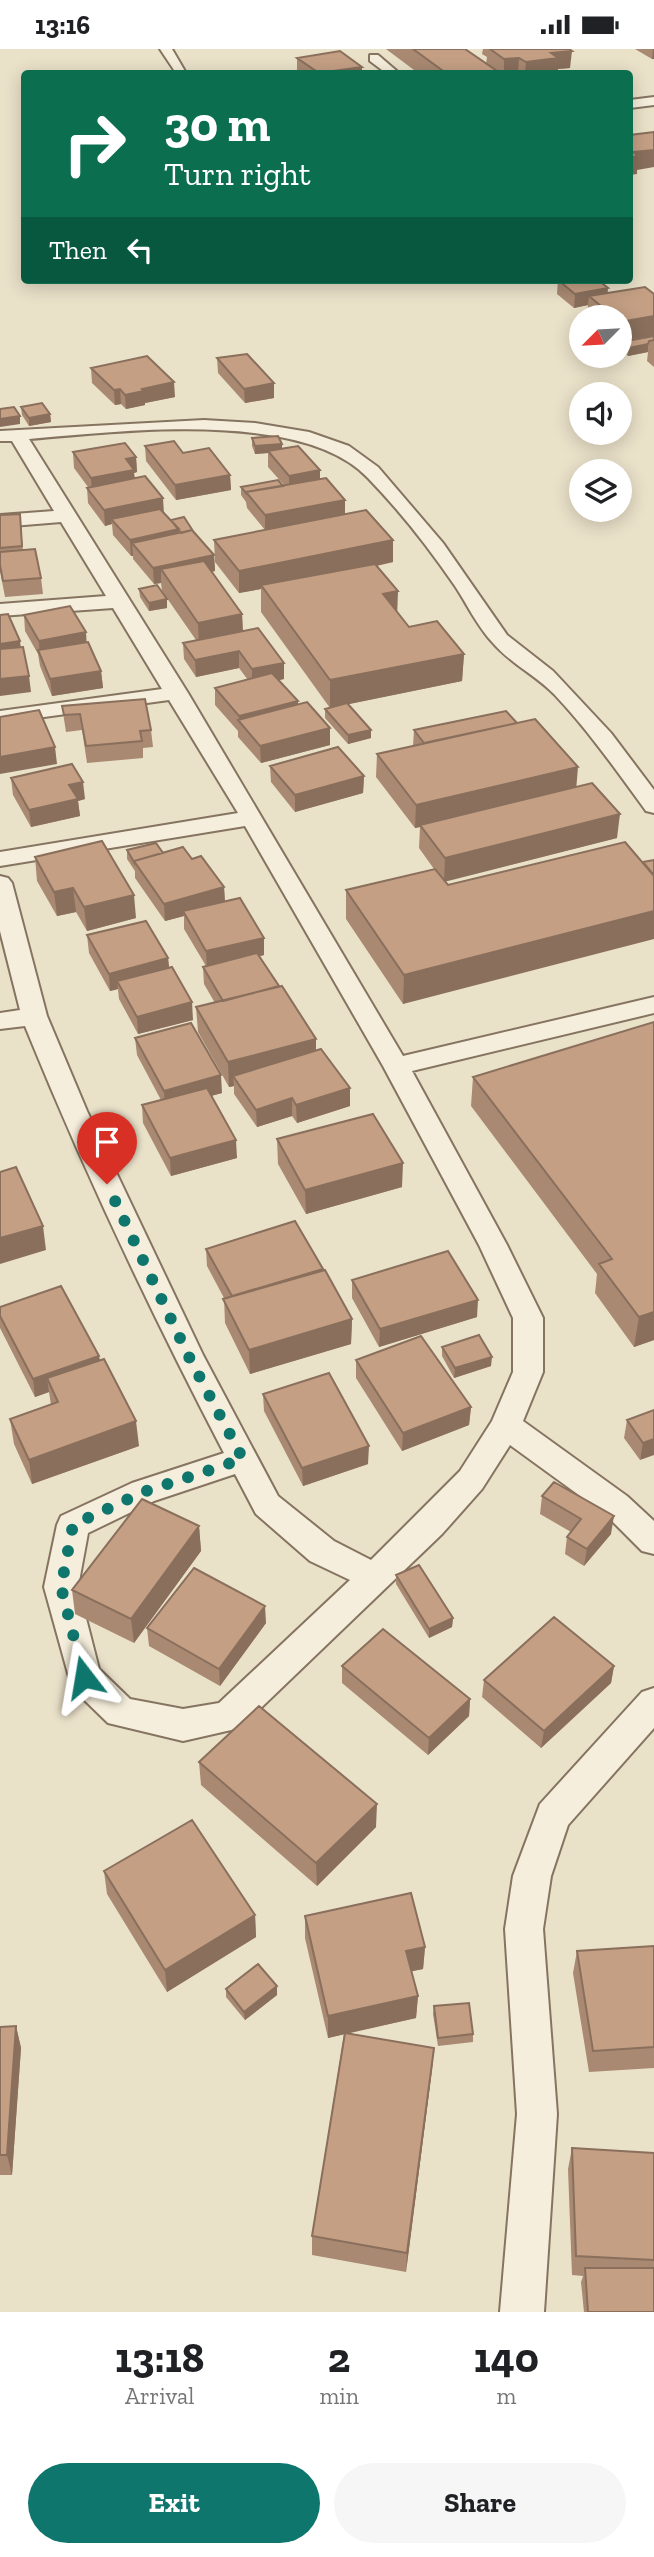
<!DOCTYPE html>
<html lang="en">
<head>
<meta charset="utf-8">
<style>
	:root { --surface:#fff; --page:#f6f6f6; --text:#202124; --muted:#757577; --accent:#0f766e }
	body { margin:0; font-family:"Zilla Slab",serif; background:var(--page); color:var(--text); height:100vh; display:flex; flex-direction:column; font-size:26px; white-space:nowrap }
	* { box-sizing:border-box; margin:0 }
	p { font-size:23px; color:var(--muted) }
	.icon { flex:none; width:38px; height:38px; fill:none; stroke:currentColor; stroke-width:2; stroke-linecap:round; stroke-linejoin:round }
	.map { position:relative; height:2263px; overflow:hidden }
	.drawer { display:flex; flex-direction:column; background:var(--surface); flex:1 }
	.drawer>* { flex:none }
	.guide { position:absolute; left:21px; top:21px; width:612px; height:214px; border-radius:7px; box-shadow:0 4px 18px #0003; background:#0b6e4f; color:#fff; overflow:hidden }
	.needle { width:46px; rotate:246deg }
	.buttons { position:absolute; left:569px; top:256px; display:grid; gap:14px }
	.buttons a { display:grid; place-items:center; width:63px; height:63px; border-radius:50%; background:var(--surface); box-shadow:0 4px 18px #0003; font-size:35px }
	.pin { position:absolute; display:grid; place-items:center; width:60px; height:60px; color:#fff; margin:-72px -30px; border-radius:50% 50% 50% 0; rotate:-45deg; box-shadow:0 0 7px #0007 }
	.pin .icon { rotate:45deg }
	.me { position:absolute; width:77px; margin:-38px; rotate:346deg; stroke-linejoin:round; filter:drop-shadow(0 0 5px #0008) }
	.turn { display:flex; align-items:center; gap:24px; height:147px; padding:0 28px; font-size:32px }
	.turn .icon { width:91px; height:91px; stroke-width:2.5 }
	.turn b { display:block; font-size:49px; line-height:60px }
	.then { display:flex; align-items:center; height:66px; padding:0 28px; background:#0003; gap:14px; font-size:26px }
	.eta { display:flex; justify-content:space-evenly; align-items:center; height:119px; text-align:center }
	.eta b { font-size:42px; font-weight:700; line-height:49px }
	.cta { display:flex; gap:14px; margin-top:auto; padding:14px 28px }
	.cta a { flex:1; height:80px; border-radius:42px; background:var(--accent); color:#fff; font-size:28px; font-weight:700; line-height:80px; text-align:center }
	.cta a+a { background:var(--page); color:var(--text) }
	.status { display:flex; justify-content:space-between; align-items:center; height:49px; padding:0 35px; background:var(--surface); direction:ltr }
	.status svg { height:19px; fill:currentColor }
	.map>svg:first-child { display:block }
</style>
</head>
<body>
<div class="status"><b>13:16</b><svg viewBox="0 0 49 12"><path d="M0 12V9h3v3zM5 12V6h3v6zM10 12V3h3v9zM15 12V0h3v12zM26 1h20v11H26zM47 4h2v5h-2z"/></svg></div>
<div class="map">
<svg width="654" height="2263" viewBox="0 0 654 2263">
	<rect width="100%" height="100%" fill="#eae1c9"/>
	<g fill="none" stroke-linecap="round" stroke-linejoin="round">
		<defs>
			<path id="minor" d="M 160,0 L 172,0 L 186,24 L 176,24 Z
				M 370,6 L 378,6 L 399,24 L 386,24 L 370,12 Z
				M 654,48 L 654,56 L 630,59 L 630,51 Z
				M 204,371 L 255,374 L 309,383 L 349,397 L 378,418 L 443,494 L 507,586 L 553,622 L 611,684 L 654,741 L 654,764 L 646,762 C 617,722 588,681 554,645 C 535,626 510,614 493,594 C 477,577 467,555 455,537 C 429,499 400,462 368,429 C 302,359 117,383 29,390 L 188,644 L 403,1007 L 654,948 L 654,964 L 412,1022 L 507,1196 L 543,1269 L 543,1323 L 523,1372 L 627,1447 L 654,1472 L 654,1505 L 642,1502 L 605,1465 L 510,1396 L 482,1440 L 442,1485 L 240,1679 L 183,1692 L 108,1674 L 72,1639 L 44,1538 L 57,1476 L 61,1467 L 132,1434 L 224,1404 C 151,1264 84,1122 25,977 L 0,980 L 0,964 L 20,961 L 0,882 L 0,827 L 8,829 L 12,834 L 47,967 L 87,1062 L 203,1306 L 278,1447 L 334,1492 L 371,1511 L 460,1422 L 492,1372 L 513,1323 L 513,1269 L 479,1196 L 383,1017 L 245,777 L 0,817 L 0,803 L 238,764 L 169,651 L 0,674 L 0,662 L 162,640 L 113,559 L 0,567 L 0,555 L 106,547 L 61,473 L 0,478 L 0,466 L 54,462 L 12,392 L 0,392 L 0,382 ZM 235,1425 L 256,1465 L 310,1512 L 350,1531 L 219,1654 L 183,1660 L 130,1650 L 99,1620 L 78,1538 L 88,1484 L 154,1452 Z
				M 654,1639 L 654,1679 L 568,1776 L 551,1827 L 543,1880 L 557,2065 L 544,2263 L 500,2263 L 517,2065 L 505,1880 L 513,1827 L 540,1755 L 642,1643 Z"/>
		</defs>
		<use href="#minor" stroke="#857460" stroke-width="4"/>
		<use href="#minor" fill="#f6eedc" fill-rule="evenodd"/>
	</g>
	<path fill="#a98972" d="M 386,0 L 465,0 L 500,24 L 418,24 Z
		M 483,0 L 569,0 L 570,19 L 558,20 L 557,24 L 500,24 L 486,15 L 487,8 L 482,5 Z
		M 635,0 L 654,0 L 654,10 L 652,10 Z
		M 297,9 L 362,24 L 302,24 L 297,21 Z
		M 558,231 L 608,244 L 645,238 L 620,292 L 620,268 L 588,268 L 587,267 L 588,256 L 574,259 L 557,245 Z
		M 654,287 L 654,318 L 647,312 L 648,303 L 628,307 L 620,300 L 621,293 Z
		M 217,309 L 274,334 L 274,349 L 245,354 L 218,324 Z
		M 91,319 L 175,348 L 145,354 L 145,356 L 126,360 L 121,355 L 115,356 L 92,334 Z
		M 21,358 L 50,365 L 51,373 L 29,377 L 22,366 Z
		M 252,389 L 282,400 L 320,430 L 345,466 L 393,491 L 393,513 L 377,517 L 397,564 L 409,578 L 464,605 L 462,632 L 348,655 L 371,681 L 371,689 L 348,695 L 325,669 L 325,660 L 330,659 L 261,563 L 261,540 L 239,544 L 215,513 L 214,491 L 265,481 L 247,459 L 246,453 L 241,446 L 241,438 L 284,436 L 268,418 L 268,404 L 255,405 L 252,397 Z
		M 145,397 L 183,404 L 230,426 L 231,441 L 176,451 L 146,412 Z
		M 73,403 L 136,408 L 137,423 L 134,424 L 135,429 L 171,472 L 171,471 L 196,485 L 214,506 L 215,522 L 211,523 L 242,565 L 243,582 L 284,630 L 279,631 L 330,696 L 261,714 L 238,688 L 238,682 L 215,656 L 215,639 L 248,631 L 239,619 L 196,628 L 184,610 L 183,594 L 196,591 L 162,542 L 161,534 L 154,535 L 133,510 L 133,507 L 131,507 L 113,486 L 112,475 L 105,477 L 88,454 L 87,439 L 88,438 L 74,419 Z
		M 20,465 L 23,501 L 41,529 L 43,545 L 5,548 L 0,522 L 0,466 Z
		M 139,540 L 167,550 L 167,559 L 149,562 L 140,548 Z
		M 24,566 L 86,593 L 101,622 L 103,639 L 52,647 L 40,617 L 38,605 L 25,582 Z
		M 62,657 L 151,681 L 153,698 L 143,699 L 143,709 L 87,714 L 82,681 L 66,683 Z
		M 517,674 L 576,738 L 617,789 L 445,832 L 448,836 L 643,814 L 403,955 L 346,870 L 346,841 L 434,820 L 419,799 L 420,778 L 415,779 L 376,728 L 377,705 L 413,697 L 414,681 Z
		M 270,717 L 364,727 L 363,744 L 295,763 L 271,733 Z
		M 11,729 L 85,750 L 78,752 L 80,767 L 31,778 L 13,746 Z
		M 127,801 L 163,804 L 192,810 L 224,838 L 225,852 L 264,906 L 260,907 L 350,1057 L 297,1074 L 292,1067 L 257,1078 L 234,1045 L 234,1037 L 229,1038 L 198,983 L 196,958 L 215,954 L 204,935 L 203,918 L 206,917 L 184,880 L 184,867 L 165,872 L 135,829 L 135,822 L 127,810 Z
		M 35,808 L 136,869 L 87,882 L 76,863 L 57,867 L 37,832 Z
		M 87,886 L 168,909 L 169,919 L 193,971 L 138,985 L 119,950 L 118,940 L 110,942 L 89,904 Z
		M 654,973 L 654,1291 L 634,1298 L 595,1244 L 597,1225 L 471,1057 L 473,1028 Z
		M 135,989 L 222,1044 L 211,1047 L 237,1109 L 171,1127 L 143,1074 L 142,1056 L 161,1051 L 137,1006 Z
		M 277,1090 L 402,1138 L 306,1165 L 278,1115 Z
		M 206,1200 L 352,1270 L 351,1295 L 250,1325 L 225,1274 L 224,1249 L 207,1217 Z
		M 352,1231 L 477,1268 L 379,1298 L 352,1249 Z
		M 0,1258 L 99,1307 L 100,1311 L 139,1397 L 32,1435 L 14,1395 L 10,1370 L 51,1356 L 49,1343 L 35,1348 L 0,1279 Z
		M 442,1298 L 491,1317 L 454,1329 L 442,1307 Z
		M 356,1311 L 471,1358 L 469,1376 L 402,1402 L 356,1329 Z
		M 263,1345 L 368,1415 L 303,1437 L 264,1362 Z
		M 654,1361 L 640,1411 L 624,1389 L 627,1371 Z
		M 542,1447 L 611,1485 L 584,1517 L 565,1505 L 567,1488 L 571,1483 L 540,1465 Z
		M 199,1477 L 201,1502 L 134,1594 L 75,1565 L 72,1541 Z
		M 396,1526 L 453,1569 L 452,1578 L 429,1589 L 396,1535 Z
		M 266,1574 L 220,1637 L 149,1597 L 147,1579 Z
		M 342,1617 L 470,1650 L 469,1667 L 428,1706 L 342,1634 Z
		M 614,1617 L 611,1634 L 541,1699 L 482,1648 L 484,1631 Z
		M 199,1713 L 376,1778 L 317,1837 L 201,1736 Z
		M 104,1822 L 255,1866 L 256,1888 L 167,1943 L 107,1845 Z
		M 305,1867 L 425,1898 L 423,1920 L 411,1922 L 418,1947 L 416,1969 L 348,1984 L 434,1999 L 432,2020 L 406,2223 L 312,2206 L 312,2187 L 344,1985 L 328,1989 L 305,1889 Z
		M 654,1897 L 654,2019 L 589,2023 L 573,1924 L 577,1902 Z
		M 277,1937 L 277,1946 L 245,1971 L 226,1948 L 226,1940 Z
		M 434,1957 L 473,1985 L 473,1993 L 438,1997 L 433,1965 Z
		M 16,1977 L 21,1999 L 12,2126 L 0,2126 L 0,1978 Z
		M 572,2099 L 654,2104 L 654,2263 L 584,2263 L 581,2233 L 583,2227 L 572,2226 L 568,2120 Z"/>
	<path fill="#896f5c" d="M 653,0 L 654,0 L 654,10 L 652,10 Z
		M 572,2 L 570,19 L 558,20 L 557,24 L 525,24 L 526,13 L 551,4 Z
		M 519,9 L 518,24 L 504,24 L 504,10 Z
		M 362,18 L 362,24 L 319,24 Z
		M 654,101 L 654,118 L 637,121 L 637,125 L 630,126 L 630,108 L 633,103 Z
		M 608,239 L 607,253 L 589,247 L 588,256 L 574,259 L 575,245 Z
		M 654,267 L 654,287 L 620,292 L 620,273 Z
		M 648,295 L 648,303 L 628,307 L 629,299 Z
		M 174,333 L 175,348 L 145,354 L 145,356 L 126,360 L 125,346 L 142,340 Z
		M 274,334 L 274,349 L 245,354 L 244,340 Z
		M 120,340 L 121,355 L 115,356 L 114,341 Z
		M 50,365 L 51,373 L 29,377 L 29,369 Z
		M 20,367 L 20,375 L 0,378 L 0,370 Z
		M 282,395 L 282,403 L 268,402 L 268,404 L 255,405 L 255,397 Z
		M 136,408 L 137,423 L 134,424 L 135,437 L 92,444 L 91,429 L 126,410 Z
		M 320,421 L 320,437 L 289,442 L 289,427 Z
		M 230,426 L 231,441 L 176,451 L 175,436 Z
		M 163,449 L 164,465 L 111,470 L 112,475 L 105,477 L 104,461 Z
		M 345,451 L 345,466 L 265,481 L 265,466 Z
		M 179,480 L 180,496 L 132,494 L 133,507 L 131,507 L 130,491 Z
		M 393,491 L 393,513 L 263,540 L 261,536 L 261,540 L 239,544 L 239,522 Z
		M 214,506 L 215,522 L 169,532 L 161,520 L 161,534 L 154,535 L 153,519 Z
		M 398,542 L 397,569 L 383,545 Z
		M 167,550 L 167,559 L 149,562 L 149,554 Z
		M 242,565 L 243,588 L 199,596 L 198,574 Z
		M 86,583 L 87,600 L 40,609 L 39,592 Z
		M 20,592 L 22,608 L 0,612 L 0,595 Z
		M 239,602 L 239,619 L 196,628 L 195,611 Z
		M 464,605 L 462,632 L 330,659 L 330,631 Z
		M 284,614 L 284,630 L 252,637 L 252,620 Z
		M 101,622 L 103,639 L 52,647 L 50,630 Z
		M 29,627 L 31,643 L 0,647 L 0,630 Z
		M 298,652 L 298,668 L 239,673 L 239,667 Z
		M 330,679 L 330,696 L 261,714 L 260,697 Z
		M 371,681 L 371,689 L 348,695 L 348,686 Z
		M 55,698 L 57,715 L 0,725 L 0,708 Z
		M 578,718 L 576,742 L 420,776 L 420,778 L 415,779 L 416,756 Z
		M 364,727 L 363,744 L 295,763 L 295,746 Z
		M 83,733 L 85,750 L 78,752 L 80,767 L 31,778 L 29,761 L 69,736 Z
		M 620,765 L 617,789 L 444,833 L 445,809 Z
		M 224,838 L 225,856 L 183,862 L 184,867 L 165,872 L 164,855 Z
		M 73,839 L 76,863 L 57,867 L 54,843 Z
		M 134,846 L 136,869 L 87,882 L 84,858 Z
		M 654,862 L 654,890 L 403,955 L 404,926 Z
		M 264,889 L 264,906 L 207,920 L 206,902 Z
		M 168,909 L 170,927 L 117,932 L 118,940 L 110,942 L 109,925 Z
		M 192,953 L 193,971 L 138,985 L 137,968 Z
		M 316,990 L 316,1015 L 233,1027 L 234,1037 L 229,1038 L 228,1013 Z
		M 221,1026 L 222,1044 L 165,1059 L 164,1042 Z
		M 350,1039 L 350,1057 L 297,1074 L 296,1056 Z
		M 292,1049 L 292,1067 L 257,1078 L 256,1061 Z
		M 236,1091 L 237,1109 L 171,1127 L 170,1109 Z
		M 403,1114 L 402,1138 L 306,1165 L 305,1141 Z
		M 43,1177 L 46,1201 L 0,1215 L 0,1189 Z
		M 478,1251 L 477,1268 L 379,1298 L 380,1280 Z
		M 654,1263 L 654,1291 L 634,1298 L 639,1268 Z
		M 352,1270 L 351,1295 L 250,1325 L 249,1301 Z
		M 99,1307 L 101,1324 L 47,1329 L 49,1343 L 35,1348 L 33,1330 Z
		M 492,1308 L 491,1317 L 454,1329 L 455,1319 Z
		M 471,1358 L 469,1376 L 402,1402 L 403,1384 Z
		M 136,1372 L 139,1397 L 32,1435 L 29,1411 Z
		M 654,1390 L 654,1406 L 640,1411 L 643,1394 Z
		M 369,1397 L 368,1415 L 303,1437 L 302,1419 Z
		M 614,1467 L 611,1485 L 584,1517 L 587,1500 Z
		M 199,1477 L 201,1502 L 134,1594 L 131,1570 Z
		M 265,1557 L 266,1574 L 220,1637 L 219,1620 Z
		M 453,1569 L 452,1578 L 429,1589 L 429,1580 Z
		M 614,1617 L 611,1634 L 541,1699 L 544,1682 Z
		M 470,1650 L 469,1667 L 428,1706 L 429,1689 Z
		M 377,1755 L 376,1778 L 317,1837 L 316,1814 Z
		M 255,1866 L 256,1888 L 167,1943 L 165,1921 Z
		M 425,1898 L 423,1920 L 404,1924 L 406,1902 Z
		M 277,1937 L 277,1946 L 245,1971 L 244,1963 Z
		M 418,1947 L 416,1969 L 328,1989 L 328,1967 Z
		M 16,1977 L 21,1999 L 12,2126 L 7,2106 Z
		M 434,1999 L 432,2020 L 406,2223 L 407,2204 Z"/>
	<path fill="#c49f84" stroke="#896f5c" stroke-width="2" d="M 413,0 L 465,0 L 500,24 L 446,24 Z
		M 490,0 L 569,0 L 572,2 L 551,4 L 558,9 L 526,13 L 519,9 L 504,10 Z
		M 340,2 L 362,18 L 319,24 L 297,9 Z
		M 654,83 L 654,101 L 633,103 L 638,107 L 630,108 L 630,86 Z
		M 558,231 L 598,231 L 608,239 L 575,245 Z
		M 645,238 L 654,245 L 654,267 L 620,273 L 620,268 L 614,268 L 589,247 Z
		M 654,287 L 654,291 L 649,292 L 648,295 L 629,299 L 621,293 Z
		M 247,305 L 274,334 L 244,340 L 217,309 Z
		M 147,307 L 174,333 L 142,340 L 144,342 L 125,346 L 120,340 L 114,341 L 91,319 Z
		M 42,354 L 50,365 L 29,369 L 21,358 Z
		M 14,358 L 20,367 L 0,370 L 0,360 Z
		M 278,387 L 282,395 L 255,397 L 252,389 Z
		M 174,392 L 183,404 L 209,399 L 230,426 L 175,436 L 145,397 Z
		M 125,394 L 136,408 L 126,410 L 134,421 L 91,429 L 73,403 Z
		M 298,397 L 320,421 L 289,427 L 268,402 Z
		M 145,427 L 163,449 L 104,461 L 87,439 Z
		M 326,429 L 345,451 L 265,466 L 246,443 Z
		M 278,431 L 283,437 L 246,443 L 246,444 L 241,438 Z
		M 160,460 L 179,480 L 130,491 L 111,470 Z
		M 366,461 L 393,491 L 239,522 L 214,491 Z
		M 20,465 L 22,497 L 0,499 L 0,466 Z
		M 184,468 L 195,485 L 192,481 L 181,484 L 171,471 Z
		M 192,481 L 214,506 L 153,519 L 132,494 Z
		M 35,500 L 41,529 L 3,532 L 0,516 L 0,503 Z
		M 204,512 L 242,565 L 198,574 L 161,520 Z
		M 375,515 L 398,542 L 383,545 L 409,578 L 437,572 L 464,605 L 330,631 L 261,536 Z
		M 157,536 L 167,550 L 149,554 L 139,540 Z
		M 70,557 L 86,583 L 39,592 L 24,566 Z
		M 8,565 L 20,592 L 0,595 L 0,566 Z
		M 258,579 L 284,614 L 252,620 L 239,602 L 195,611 L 183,594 Z
		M 88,593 L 101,622 L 50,630 L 38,601 Z
		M 23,598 L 29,627 L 0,630 L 0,600 Z
		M 272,624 L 298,652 L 239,667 L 215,639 Z
		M 145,650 L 151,681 L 140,682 L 142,692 L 86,697 L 80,665 L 64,666 L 62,657 Z
		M 307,653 L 330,679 L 260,697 L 238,671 Z
		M 347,654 L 371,681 L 348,686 L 325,660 Z
		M 39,661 L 55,698 L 0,708 L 0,668 Z
		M 506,662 L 517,674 L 424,694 L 414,681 Z
		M 535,670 L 578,718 L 416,756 L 377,705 Z
		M 338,698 L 364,727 L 295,746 L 270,717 Z
		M 72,715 L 83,733 L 69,736 L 78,750 L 29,761 L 11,729 Z
		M 592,734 L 620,765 L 445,809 L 420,776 Z
		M 102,792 L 134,846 L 84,858 L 73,839 L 54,843 L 35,808 Z
		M 625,793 L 654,827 L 654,862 L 404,926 L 346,841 L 435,820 L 448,836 Z
		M 156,794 L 163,804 L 134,812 L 134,813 L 127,801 Z
		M 183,798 L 192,810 L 201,807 L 224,838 L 164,855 L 134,812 Z
		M 654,811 L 654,824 L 652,824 L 643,813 Z
		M 240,849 L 264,889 L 206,902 L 183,862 Z
		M 146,872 L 168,909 L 109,925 L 87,886 Z
		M 257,904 L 279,937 L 223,952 L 203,918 Z
		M 172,918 L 192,953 L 137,968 L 117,932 Z
		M 282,937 L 316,990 L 228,1013 L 196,958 Z
		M 654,973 L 654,1263 L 639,1268 L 599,1215 L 612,1210 L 473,1028 Z
		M 191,974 L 221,1026 L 164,1042 L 135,989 Z
		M 321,1000 L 350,1039 L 296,1056 L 292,1049 L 256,1061 L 233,1027 Z
		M 207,1039 L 236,1091 L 170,1109 L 142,1056 Z
		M 373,1065 L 403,1114 L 305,1141 L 277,1090 Z
		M 16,1118 L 43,1177 L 0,1189 L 0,1123 Z
		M 295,1172 L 323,1220 L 232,1247 L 206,1200 Z
		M 448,1202 L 478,1251 L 380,1280 L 352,1231 Z
		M 325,1221 L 352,1270 L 249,1301 L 223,1250 Z
		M 61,1237 L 99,1307 L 33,1330 L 0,1267 L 0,1258 Z
		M 479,1286 L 492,1308 L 455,1319 L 442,1298 Z
		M 421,1287 L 471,1358 L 403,1384 L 356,1311 Z
		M 104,1310 L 136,1372 L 29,1411 L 10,1370 L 58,1353 L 47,1329 Z
		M 329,1324 L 369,1397 L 302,1419 L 263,1345 Z
		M 654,1361 L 654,1390 L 643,1394 L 627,1371 Z
		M 554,1433 L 614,1467 L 587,1500 L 567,1488 L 581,1470 L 542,1447 Z
		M 142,1450 L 199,1477 L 131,1570 L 72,1541 Z
		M 419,1516 L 453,1569 L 429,1580 L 396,1526 Z
		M 194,1519 L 265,1557 L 219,1620 L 147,1579 Z
		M 554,1568 L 614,1617 L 544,1682 L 484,1631 Z
		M 383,1580 L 470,1650 L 429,1689 L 342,1617 Z
		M 259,1657 L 377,1755 L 316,1814 L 199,1713 Z
		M 192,1771 L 255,1866 L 165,1921 L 104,1822 Z
		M 411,1844 L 425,1898 L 406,1902 L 418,1947 L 328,1967 L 305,1867 Z
		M 654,1897 L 654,1998 L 593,2002 L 577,1902 Z
		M 258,1915 L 277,1937 L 244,1963 L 226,1940 Z
		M 469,1954 L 473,1985 L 438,1989 L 434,1957 Z
		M 16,1977 L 7,2106 L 0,2106 L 0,1978 Z
		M 345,1984 L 434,1999 L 407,2204 L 312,2187 Z
		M 572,2099 L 654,2104 L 654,2211 L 576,2207 Z
		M 585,2219 L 654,2219 L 654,2263 L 588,2263 Z"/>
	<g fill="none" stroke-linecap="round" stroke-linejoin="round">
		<path stroke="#0f766e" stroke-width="12" stroke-dasharray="0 21.6" d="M 84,1628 L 61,1538 L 73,1476 L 143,1443 L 243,1410 L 188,1306 L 107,1135"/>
	</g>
</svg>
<div class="buttons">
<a><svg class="needle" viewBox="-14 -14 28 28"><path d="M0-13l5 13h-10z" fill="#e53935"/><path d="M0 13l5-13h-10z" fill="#757577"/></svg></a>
<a><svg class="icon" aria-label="sound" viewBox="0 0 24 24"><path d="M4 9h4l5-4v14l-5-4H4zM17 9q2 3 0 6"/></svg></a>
<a><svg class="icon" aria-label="layers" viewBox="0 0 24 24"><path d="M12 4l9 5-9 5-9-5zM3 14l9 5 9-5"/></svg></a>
</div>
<div class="pin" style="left:107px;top:1135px;background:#d93025"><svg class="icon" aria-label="arrive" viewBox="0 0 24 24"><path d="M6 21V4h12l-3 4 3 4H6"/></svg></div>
<svg class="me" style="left:84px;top:1628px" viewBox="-20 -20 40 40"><path d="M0-17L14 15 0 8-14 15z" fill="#0f766e" stroke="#fff" stroke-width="4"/></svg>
<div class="guide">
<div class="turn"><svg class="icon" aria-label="right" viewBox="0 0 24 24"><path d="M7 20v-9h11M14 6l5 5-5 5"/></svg><div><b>30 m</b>Turn right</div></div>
<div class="then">Then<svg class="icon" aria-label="left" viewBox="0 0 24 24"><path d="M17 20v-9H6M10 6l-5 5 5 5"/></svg></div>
</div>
</div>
<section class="drawer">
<div class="eta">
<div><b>13:18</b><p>Arrival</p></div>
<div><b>2</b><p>min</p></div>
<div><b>140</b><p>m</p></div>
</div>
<div class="cta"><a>Exit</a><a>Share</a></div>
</section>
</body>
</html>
